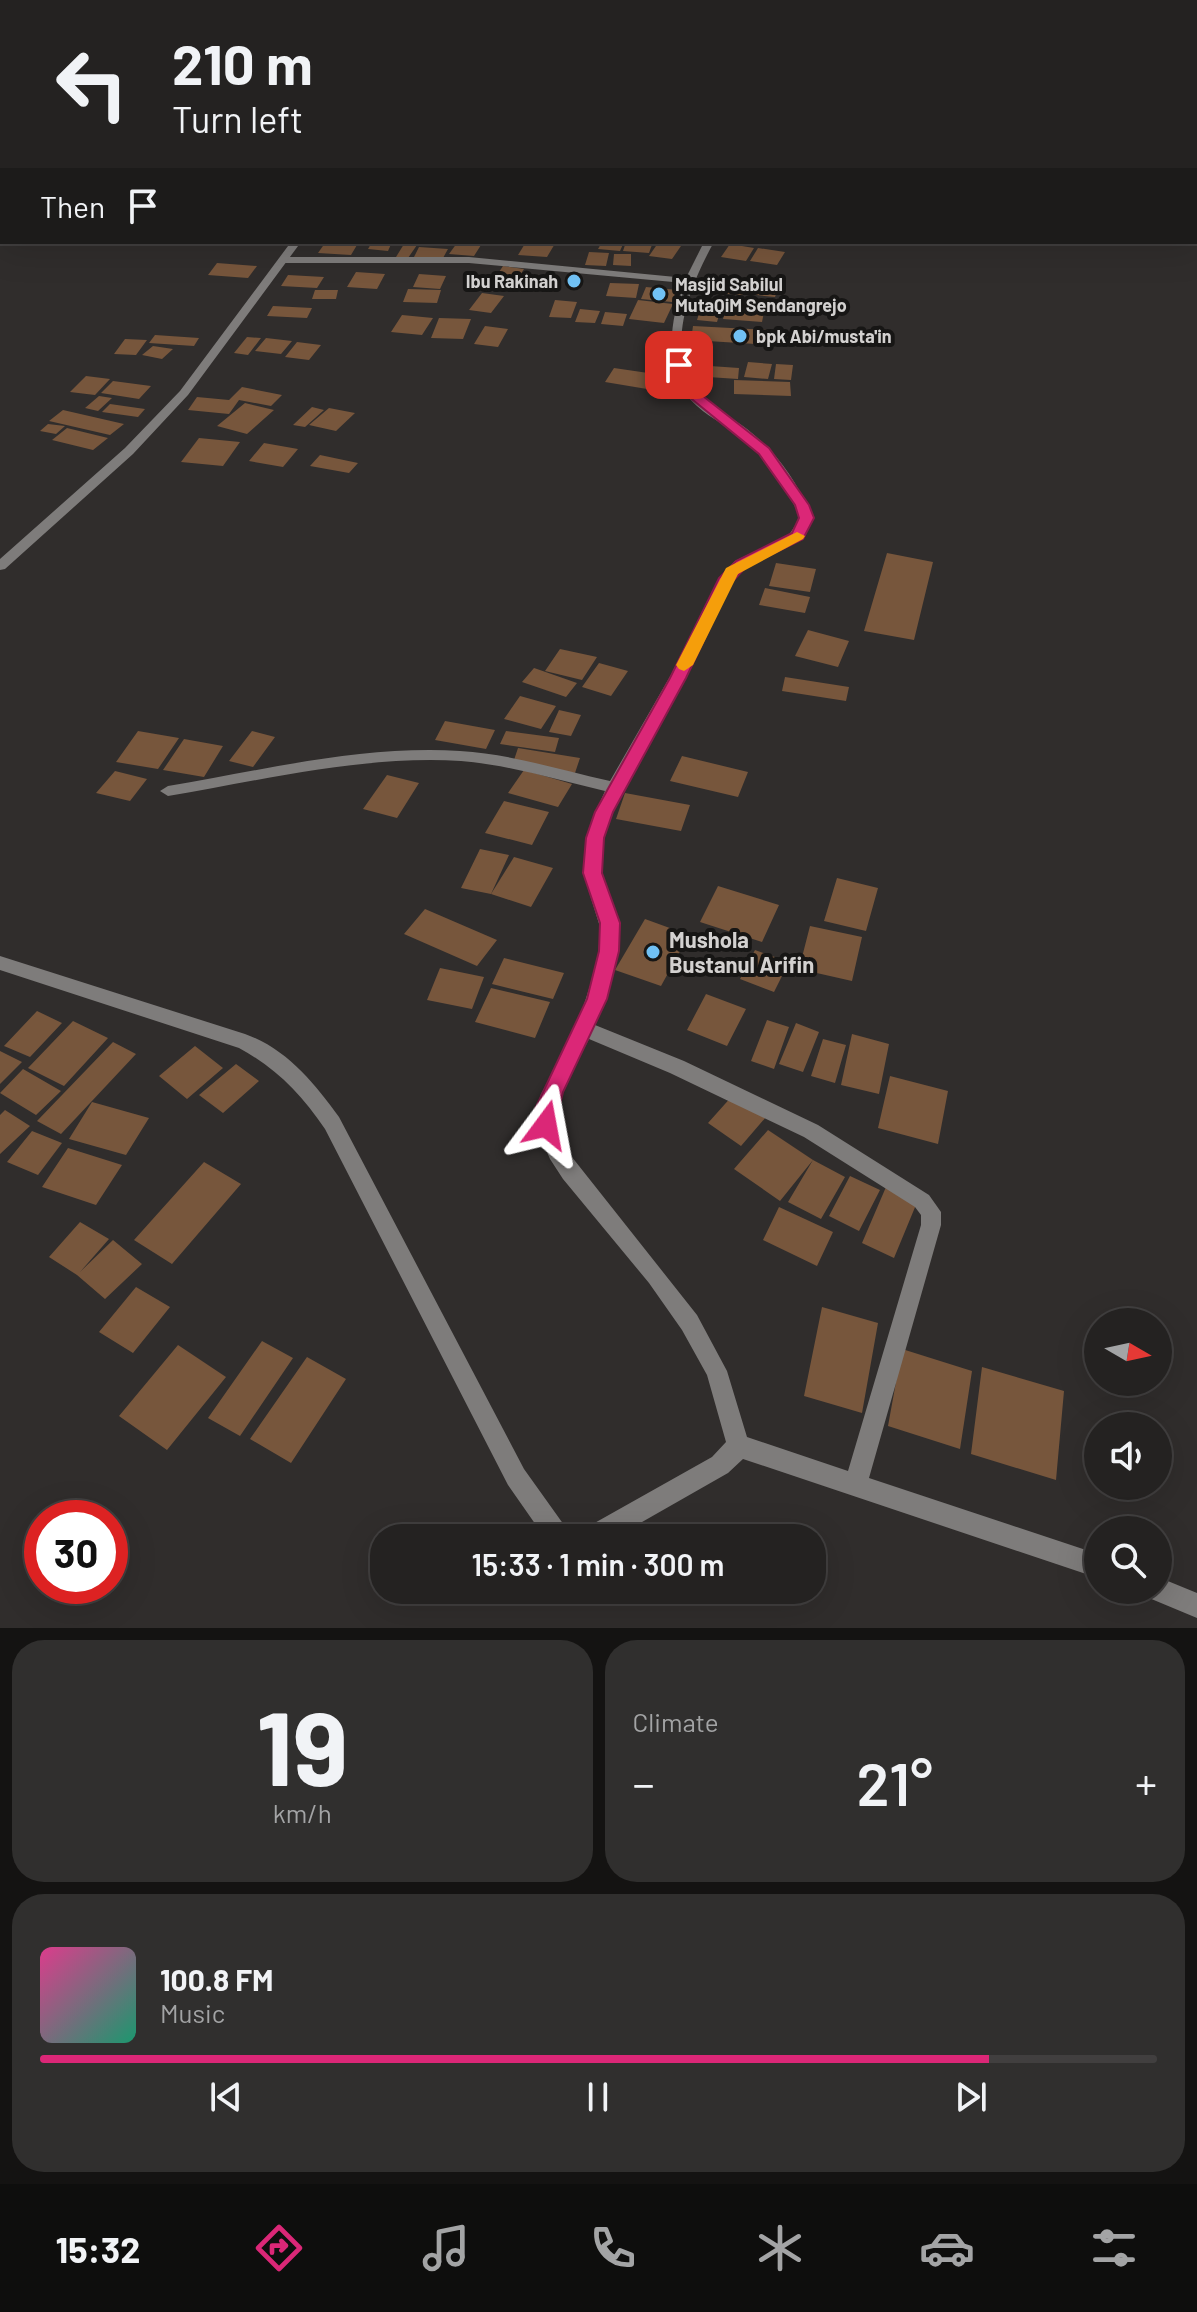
<!DOCTYPE html>
<html lang="en">
<head>
<meta charset="utf-8">
<style>
	:root { --surface:#242221; --page:#302f2e; --text:#f1f3f6; --muted:#a3a4a5; --line:#413f3f; --accent:#db2777 }
	body { margin:0; font-family:Barlow,sans-serif; background:var(--page); color:var(--text); height:100vh; display:flex; flex-direction:column; font-size:30px; white-space:nowrap }
	* { box-sizing:border-box; margin:0 }
	p { font-size:26px; color:var(--muted) }
	.icon { flex:none; width:44px; height:44px; fill:none; stroke:currentColor; stroke-width:2; stroke-linecap:round; stroke-linejoin:round }
	.map { position:relative; height:1628px; overflow:hidden }
	.panel { display:flex; flex-direction:column; gap:12px; padding:12px; background:#141312; flex:1 }
	.panel>* { flex:none }
	.guide { position:absolute; left:0px; top:0px; width:1198px; height:244px; box-shadow:0 8px 32px #0002,0 0 0 2px var(--line); background:#242221; color:var(--text); overflow:hidden }
	.needle { width:52px; rotate:99deg }
	.buttons { position:absolute; left:1084px; top:1308px; display:grid; gap:16px }
	.buttons a { display:grid; place-items:center; width:88px; height:88px; border-radius:50%; background:var(--surface); box-shadow:0 8px 32px #0002,0 0 0 2px var(--line); font-size:40px }
	.speed { position:absolute; left:24px; top:1500px; display:flex; gap:16px; font-size:40px; font-weight:700; text-align:center }
	.speed>* { display:grid; place-content:center; width:104px; height:104px; border-radius:50%; background:var(--surface); box-shadow:0 8px 32px #0002,0 0 0 2px var(--line); line-height:1 }
	.speed .limit { border:12px solid #d22; background:#fff; color:#111 }
	.pin { position:absolute; display:grid; place-items:center; width:68px; height:68px; color:#fff; margin:-34px; border-radius:16px; box-shadow:0 4px 12px #0006 }
	.me { position:absolute; width:88px; margin:-44px; rotate:13deg; stroke-linejoin:round; filter:drop-shadow(0 0 6px #0008) }
	.turn { display:flex; align-items:center; gap:28px; height:168px; padding:0 40px; font-size:36px }
	.turn .icon { width:104px; height:104px; stroke-width:2.5 }
	.turn b { display:block; font-size:56px; line-height:68px }
	.then { display:flex; align-items:center; height:76px; padding:0 40px; background:#0003; gap:16px; font-size:30px }
	.big { font-size:60px; font-weight:600; line-height:1.1 }
	.panel .card { flex:1; display:flex; flex-direction:column; justify-content:center; gap:12px; min-width:0; padding:0 28px; border-radius:32px; background:var(--page) }
	.panel .dial { align-items:center; gap:0 }
	.dial b { font-size:104px; line-height:1 }
	.song { display:flex; align-items:center; gap:24px }
	.cover { width:96px; height:96px; border-radius:12px; background:linear-gradient(135deg,hsl(330 70% 55%),hsl(160 70% 35%)) }
	.played { height:8px; border-radius:4px; background:linear-gradient(90deg,var(--accent) 85%,var(--line) 85%) }
	.keys { display:flex; justify-content:space-around; direction:ltr }
	.heat { display:flex; justify-content:space-between; align-items:center; font-size:44px; direction:ltr }
	.panel .tiles { flex:1; display:grid; gap:12px; grid-template-columns:1fr 1fr }
	.card:last-child { grid-column:span 2 }
	.trip { position:absolute; left:370px; top:1524px; width:456px; height:80px; border-radius:32px; background:var(--surface); box-shadow:0 8px 32px #0002,0 0 0 2px var(--line); font-weight:600; line-height:80px; text-align:center }
	.tabs { display:flex; height:128px; justify-content:space-around; align-items:center; background:#0e0e0d; color:var(--muted) }
	.tabs .icon { width:56px; height:56px }
	.tabs .active { color:var(--accent) }
	.tabs b { font-size:36px; color:var(--text) }
	.map>svg:first-child { display:block }
	.building { fill:#77563c }
	.lines { fill:none; stroke-linecap:round; stroke-linejoin:round }
	.minor { fill:#7e7c7b; fill-rule:evenodd }
	.tertiary { fill:#7e7c7b; fill-rule:evenodd }
	.route { fill:#db2777; stroke:#8e194d; stroke-width:2 }
	.slow { fill:#f59e0b }
	.poi-dot { fill:#71c1f4; stroke:#171615; stroke-width:3 }
	.labels { text-anchor:middle; dominant-baseline:central; stroke-width:8; stroke-linejoin:round; paint-order:stroke }
	.far-poi-label { font-size:18px; font-weight:bold; fill:#d3d1d0; stroke:#171615; text-anchor:start }
	.poi-label { font-size:22px; font-weight:bold; fill:#d3d1d0; stroke:#171615; text-anchor:start }
</style>
</head>
<body>
<div class="map">
<svg width="1197" height="1628" viewBox="0 0 1197 1628">
	<rect width="100%" height="100%" fill="#302d2c"/>
	<!-- building -->
	<path class="building" d="M372,242H392L388,251L368,249Z
		M526,242H556L547,257L518,255Z
		M602,242H624L620,251L598,249Z
		M626,242H653L649,253L623,251Z
		M325,243L357,245L351,255L318,253Z
		M457,243L481,245L474,256L449,254Z
		M658,243L681,246L672,259L649,256Z
		M404,244L417,245L408,258L396,257Z
		M730,244L754,248L746,261L721,257Z
		M419,247L448,249L443,258L414,257Z
		M758,248L785,252L777,265L750,261Z
		M589,252L609,253L606,266L585,265Z
		M614,254H631V266L613,265Z
		M217,263L257,266L248,278L208,275Z
		M503,266L524,269L517,280L495,278Z
		M356,272L385,274L377,289L347,287Z
		M419,274L446,276L440,289L413,287Z
		M288,275L324,277L317,288L281,286Z
		M721,280L745,282L743,295L718,293Z
		M750,281L780,283L775,297L746,294Z
		M610,283L639,284L636,298L606,296Z
		M646,287L677,290L672,302L641,299Z
		M408,289L441,290L437,303L403,302Z
		M315,290H338L336,299H312Z
		M482,293L504,296L491,313L469,310Z
		M731,299L764,302L763,310L729,307Z
		M555,300L577,302L571,318L549,317Z
		M638,300L673,304L664,323L629,319Z
		M273,306L312,308L307,318L267,316Z
		M701,307L721,309L717,322L697,320Z
		M580,309L600,311L595,323L575,322Z
		M726,309L764,312L762,322L723,319Z
		M605,312L627,314L623,326L601,324Z
		M402,315L433,318L422,335L391,332Z
		M439,318L471,319L463,339L431,338Z
		M485,326L508,329L498,347L474,344Z
		M693,326L789,331L788,346L691,340Z
		M155,335L199,338L194,346L149,343Z
		M247,337L261,338L248,355L234,353Z
		M266,338L292,341L281,354L255,351Z
		M125,339L147,340L136,355L114,354Z
		M297,342L321,345L309,360L285,357Z
		M153,346L173,349L162,359L142,355Z
		M748,362L772,364L768,379L744,377Z
		M776,364L793,365L791,380L774,379Z
		M710,366L739,368L738,379L708,377Z
		M614,368L655,374L647,389L605,382Z
		M86,376L110,379L95,395L70,392Z
		M734,380L790,382L791,396L734,394Z
		M113,381L151,386L139,399L101,393Z
		M242,387L282,395L271,406L239,400L229,414L188,410L197,397L229,400Z
		M99,396L112,398L98,411L85,408Z
		M245,403L274,410L247,434L217,426Z
		M110,404L145,409L138,417L102,412Z
		M312,407L324,410L305,427L293,425Z
		M329,408L355,413L336,431L309,425Z
		M63,410L124,424L110,435L49,421Z
		M48,424L65,426L56,434L40,431Z
		M67,428L108,438L93,450L52,440Z
		M199,438L240,442L223,466L181,462Z
		M264,443L298,449L283,467L249,461Z
		M320,455L358,463L349,473L310,466Z
		M887,553L933,562L914,640L864,631Z
		M776,563L816,569L810,592L769,586Z
		M765,588L810,597L805,613L759,605Z
		M808,630L849,641L838,667L795,656Z
		M560,649L597,657L582,680L545,671Z
		M599,663L628,671L611,696L582,687Z
		M534,668L537,669L577,683L566,697L522,682Z
		M785,677L849,687L846,701L782,691Z
		M520,696L556,706L541,729L504,719Z
		M559,710L581,715L571,736L549,732Z
		M445,721L495,730L486,749L435,740Z
		M138,731L179,738L158,769L116,762Z
		M252,731L275,737L253,767L229,761Z
		M506,731L559,738L555,752L500,744Z
		M184,739L223,746L204,777L163,770Z
		M518,748L580,758L575,773L513,763Z
		M682,756L748,772L738,797L670,781Z
		M524,770L572,784L558,807L508,793Z
		M115,771L147,779L130,801L96,793Z
		M387,775L419,783L397,818L363,809Z
		M625,793L690,805L681,831L616,819Z
		M504,801L549,812L532,845L485,833Z
		M480,849L509,855L491,894L461,888Z
		M514,857L553,868L531,907L491,894Z
		M837,878L878,888L866,931L824,921Z
		M718,886L779,905L762,942L700,922Z
		M425,909L497,940L477,966L404,934Z
		M645,919L689,935L661,986L615,970Z
		M810,926L862,937L852,981L799,969Z
		M755,950L789,962L774,992L740,979Z
		M504,958L564,973L553,999L492,984Z
		M440,968L484,977L472,1009L427,1000Z
		M491,988L550,1002L535,1038L475,1022Z
		M706,994L746,1009L727,1046L687,1030Z
		M37,1011L62,1023L30,1057L4,1046Z
		M767,1020L789,1027L774,1069L751,1061Z
		M73,1021L108,1038L64,1086L28,1068Z
		M796,1023L819,1032L803,1072L779,1064Z
		M852,1034L889,1044L879,1094L841,1085Z
		M823,1039L846,1045L835,1083L811,1076Z
		M113,1042L136,1054L61,1134L37,1121Z
		M195,1046L223,1068L187,1099L159,1076Z
		M0,1051L22,1062L0,1084Z
		M236,1064L259,1081L223,1113L199,1095Z
		M23,1069L61,1091L36,1115L0,1093Z
		M890,1076L948,1091L938,1144L878,1128Z
		M733,1095L766,1117L741,1146L708,1123Z
		M92,1102L149,1118L126,1155L69,1139Z
		M5,1110L30,1126L0,1154V1115Z
		M768,1130L813,1160L780,1201L734,1169Z
		M32,1131L62,1143L38,1175L7,1162Z
		M68,1148L122,1165L96,1205L42,1187Z
		M813,1160L845,1177L821,1219L788,1202Z
		M204,1162L241,1184L172,1264L134,1240Z
		M850,1176L880,1190L859,1231L829,1216Z
		M886,1187L918,1200L894,1258L862,1243Z
		M779,1207L833,1232L817,1266L763,1240Z
		M80,1222L109,1239L80,1272L113,1240L142,1264L105,1299L77,1275L49,1257Z
		M136,1287L170,1307L133,1353L99,1332Z
		M822,1307L878,1323L862,1413L804,1396Z
		M262,1341L293,1358L240,1436L208,1418Z
		M178,1345L226,1377L167,1450L119,1416Z
		M902,1349L972,1371L960,1449L888,1426Z
		M307,1357L346,1379L291,1463L250,1439Z
		M982,1367L1064,1391L1056,1480L971,1454Z"/>
	<g class="lines">
		<!-- minor -->
		<path class="minor" d="M1035,0H1043L1034,2Z
			M0,6H2V11H0Z
			M1196,19H1197V23H1196Z
			M1196,71H1197V75H1196Z
			M1196,158H1197V164H1196Z
			M704,242H714C690,285 661,354 702,398C715,411 733,418 747,429C777,452 799,484 812,518C795,559 756,548 733,578C715,602 707,634 693,660C669,708 635,755 615,803C603,831 595,861 605,891C611,906 618,921 618,938C619,967 606,998 595,1025L684,1061L818,1125L929,1195L941,1212V1225L869,1478L1098,1554V1578L743,1459L728,1473L614,1538H545L508,1485L325,1129C301,1094 276,1068 239,1048L0,970V956L245,1034C287,1049 314,1083 339,1117L524,1469L564,1525L577,1529L591,1525L712,1457L726,1442L707,1375L682,1330L649,1283L563,1179L550,1159L538,1132L536,1110L541,1094L577,1026L598,961L600,927L586,882L584,855L593,818L605,791C557,780 510,765 461,761C363,755 264,780 168,796L160,791L168,786C264,770 362,745 460,751C511,754 560,770 610,781L672,673L721,576L735,561L789,535L800,518C788,489 771,463 748,441C732,428 712,420 697,406C662,374 669,323 684,283L469,263H283L278,260L283,257H469L686,278ZM589,1039L670,1073L804,1137L915,1207L921,1215V1225L848,1471L747,1437L727,1371L697,1315L564,1147C543,1107 571,1074 589,1039Z
			M1158,1577L1197,1593V1618L1149,1598L1146,1590H1158Z"/>
		<!-- tertiary -->
		<path class="tertiary" d="M568,0H580L577,2Z
			M291,242H301L188,395L133,454L5,569L0,570V559L125,448L180,391Z"/>
	</g>
	<!-- route -->
	<path class="route" d="M679,361L685,365L698,392L769,448L809,505L814,518L803,539L746,567L731,583L686,678L613,812L604,838L602,873L620,923L619,951L607,999L563,1092L553,1132L546,1135L538,1132L535,1109L587,999L599,951L600,923L583,873L586,838L595,812L670,678L719,578L736,561L792,533L799,518L795,505L759,454L688,396L673,365Z"/>
	<!-- slow -->
	<path class="slow" d="M797,532L805,536L803,539L738,574L693,665L684,671L679,669L676,665L726,568Z"/>
	<!-- markers -->
	<g class="poi-dot">
		<circle cx="574" cy="281" r="8"/>
		<circle cx="659" cy="294" r="8"/>
		<circle cx="740" cy="336" r="8"/>
		<circle cx="653" cy="952" r="8"/>
	</g>
	<g class="labels">
		<!-- far-poi labels -->
		<g class="far-poi-label">
			<text x="558" y="281" text-anchor="end">Ibu Rakinah</text>
			<text x="675" y="284">Masjid Sabilul<tspan x="675" dy="21">MutaQiM Sendangrejo</tspan></text>
			<text x="756" y="336">bpk Abi/musta'in</text>
		</g>
		<!-- poi labels -->
		<g class="poi-label">
			<text x="669" y="939">Mushola<tspan x="669" dy="25">Bustanul Arifin</tspan></text>
		</g>
	</g>
</svg>
<div class="buttons">
<a><svg class="needle" viewBox="-14 -14 28 28"><path d="M0-13l5 13h-10z" fill="#e53935"/><path d="M0 13l5-13h-10z" fill="#a3a4a5"/></svg></a>
<a><svg class="icon" aria-label="sound" viewBox="0 0 24 24"><path d="M4 9h4l5-4v14l-5-4H4zM17 9q2 3 0 6"/></svg></a>
<a><svg class="icon" aria-label="search" viewBox="0 0 24 24"><circle cx="10" cy="10" r="6"/><path d="M15 15l6 6"/></svg></a>
</div>
<div class="speed"><div class="limit">30</div></div>
<div class="pin" style="left:679px;top:365px;background:#d93025"><svg class="icon" aria-label="arrive" viewBox="0 0 24 24"><path d="M6 21V4h12l-3 4 3 4H6"/></svg></div>
<svg class="me" style="left:546px;top:1125px" viewBox="-20 -20 40 40"><path d="M0-17L14 15 0 8-14 15z" fill="#db2777" stroke="#fff" stroke-width="4"/></svg>
<div class="trip">15:33 · 1 min · 300 m</div>
<div class="guide">
<div class="turn"><svg class="icon" aria-label="left" viewBox="0 0 24 24"><path d="M17 20v-9H6M10 6l-5 5 5 5"/></svg><div><b>210 m</b>Turn left</div></div>
<div class="then">Then<svg class="icon" aria-label="arrive" viewBox="0 0 24 24"><path d="M6 21V4h12l-3 4 3 4H6"/></svg></div>
</div>
</div>
<section class="panel">
<div class="tiles">
<div class="card dial"><b>19</b><p>km/h</p></div>
<div class="card"><p>Climate</p>
<div class="heat"><a>−</a><b class="big">21°</b><a>+</a></div>
</div>
<div class="card">
<div class="song"><i class="cover"></i><div><b>100.8 FM</b><p>Music</p></div></div>
<div class="played"></div>
<div class="keys"><svg class="icon" aria-label="previous" viewBox="0 0 24 24"><path d="M18 5L8 12l10 7zM5 5v14"/></svg><svg class="icon" aria-label="pause" viewBox="0 0 24 24"><path d="M8 5v14M16 5v14"/></svg><svg class="icon" aria-label="next" viewBox="0 0 24 24"><path d="M6 5l10 7-10 7zM19 5v14"/></svg></div>
</div>
</div>
</section>
<nav class="tabs">
<b>15:32</b>
<svg class="icon active" aria-label="directions" viewBox="0 0 24 24"><path d="M12 3l9 9-9 9-9-9zM9 14v-3h6M13 9l2 2-2 2"/></svg>
<svg class="icon" aria-label="music" viewBox="0 0 24 24"><path d="M9 18V5l10-2v13"/><circle cx="6" cy="18" r="3"/><circle cx="16" cy="16" r="3"/></svg>
<svg class="icon" aria-label="phone" viewBox="0 0 24 24"><path d="M5 4h4l2 5-3 2q2 4 5 5l2-3 5 2v4C11 20 4 13 5 4z"/></svg>
<svg class="icon" aria-label="climate" viewBox="0 0 24 24"><path d="M12 3v18M4 7l16 10M4 17L20 7"/></svg>
<svg class="icon" aria-label="car" viewBox="0 0 24 24"><path d="M5 17H2v-5l4-1 3-4h7l3 4 3 1v5h-3M9 17h6M6 11h13"/><circle cx="7" cy="17" r="2"/><circle cx="17" cy="17" r="2"/></svg>
<svg class="icon" aria-label="filters" viewBox="0 0 24 24"><path d="M4 7h16M4 17h16"/><circle cx="9" cy="7" r="2"/><circle cx="15" cy="17" r="2"/></svg>
</nav>
</body>
</html>
